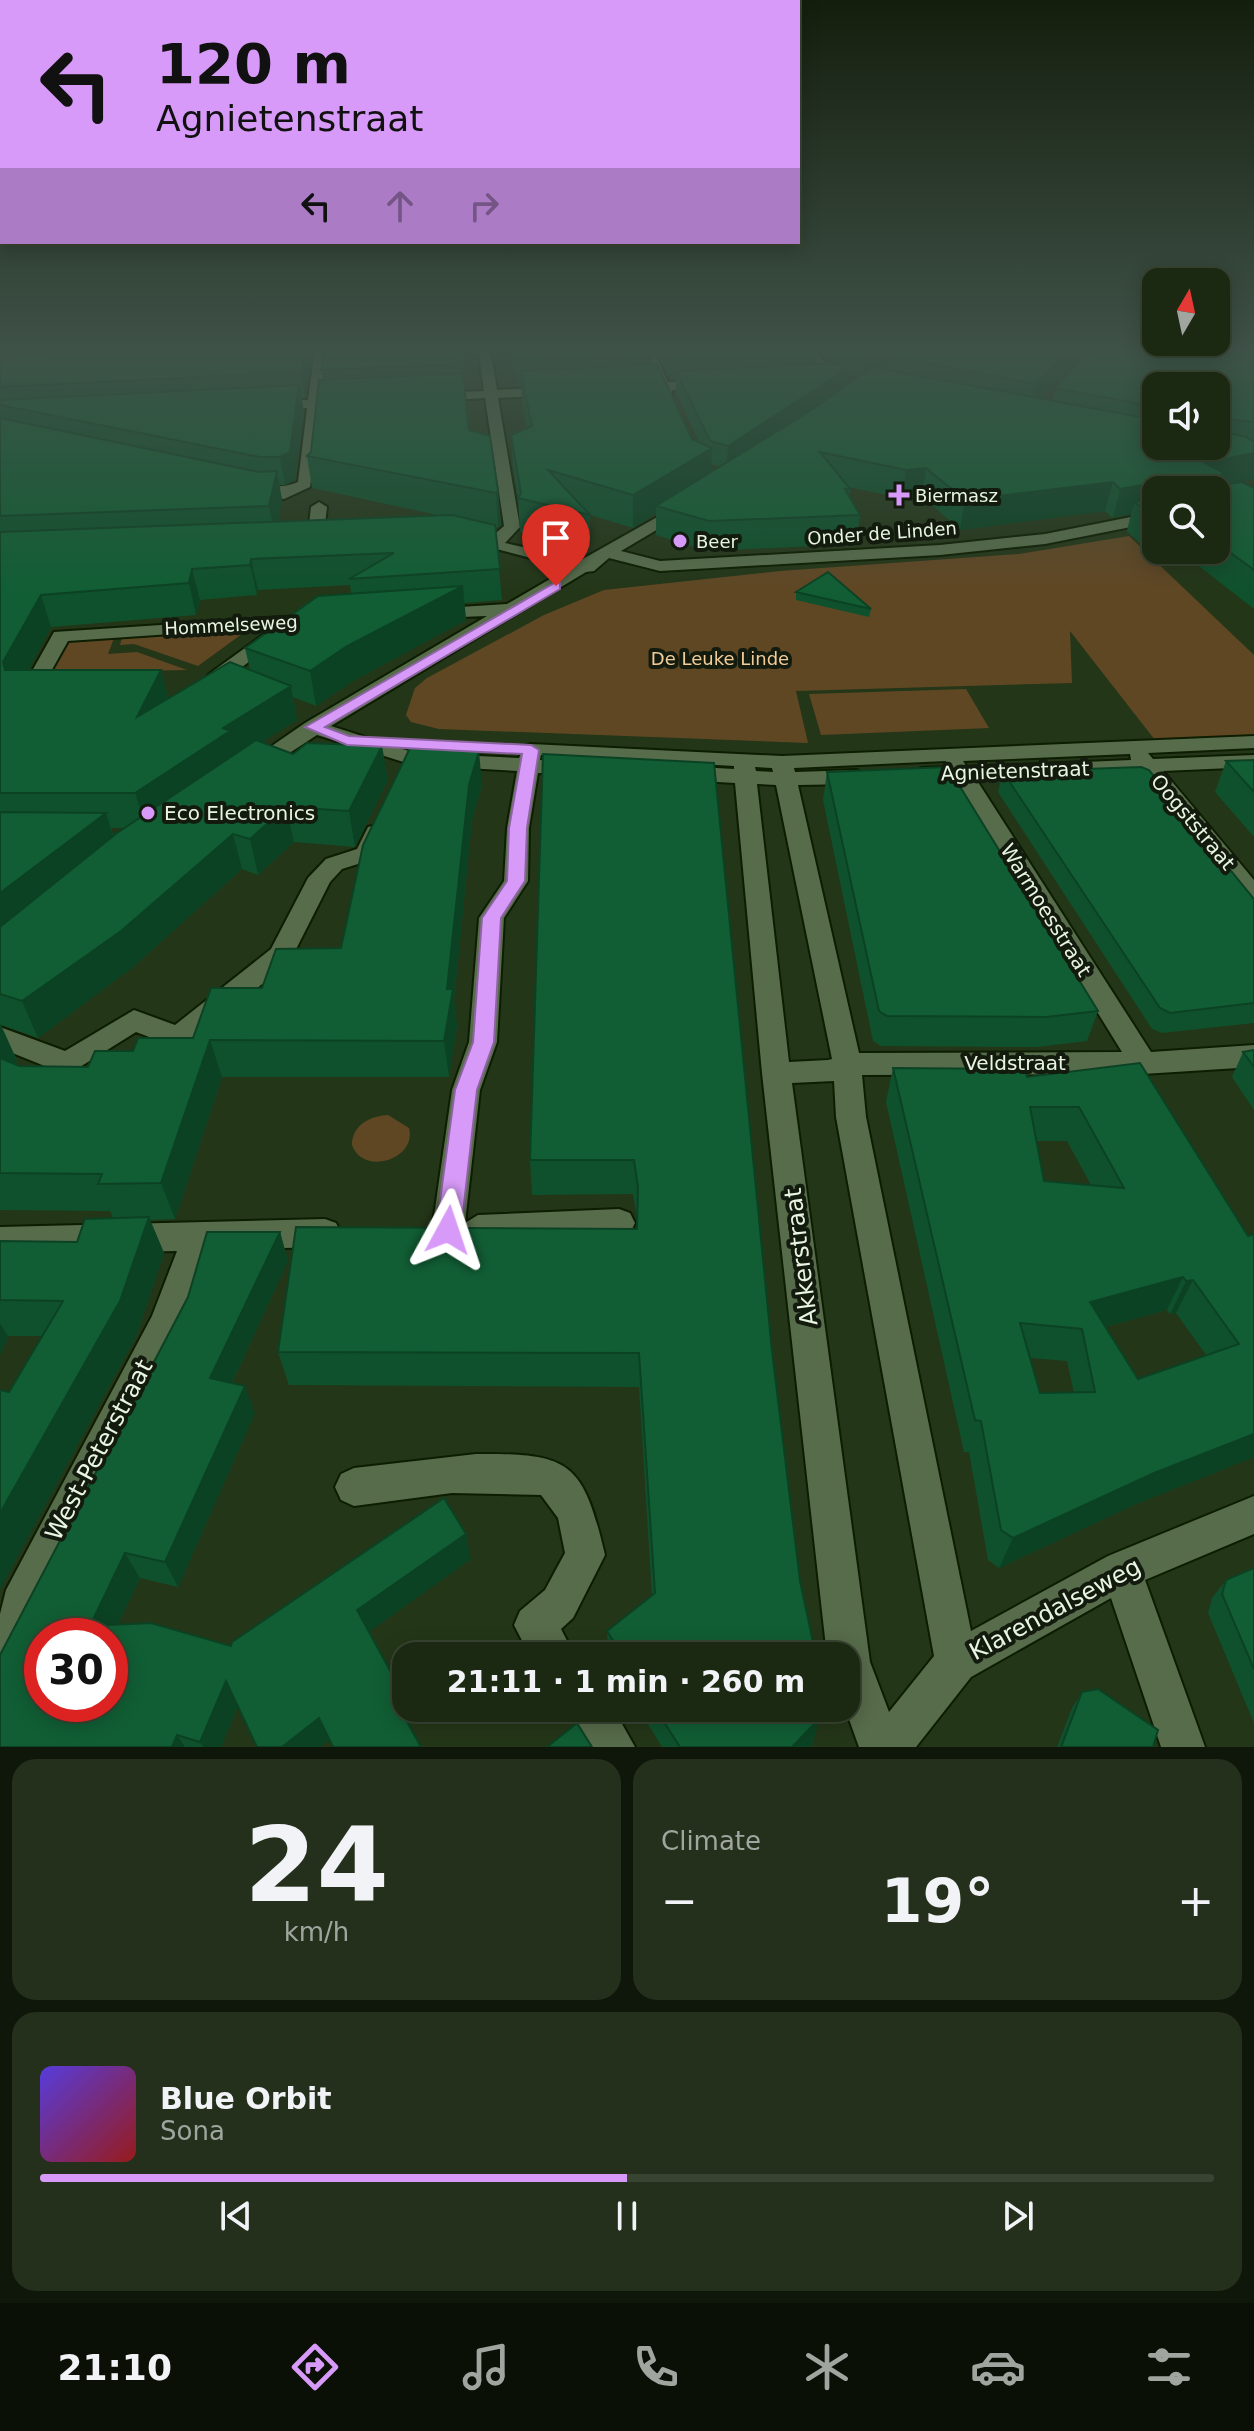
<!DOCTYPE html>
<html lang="en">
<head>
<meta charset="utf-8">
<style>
	:root { --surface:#1b2812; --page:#24301b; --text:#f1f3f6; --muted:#a0a69f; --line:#394432; --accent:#d89af8 }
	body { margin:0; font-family:"DejaVu Sans",sans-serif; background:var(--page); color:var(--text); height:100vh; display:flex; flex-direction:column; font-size:30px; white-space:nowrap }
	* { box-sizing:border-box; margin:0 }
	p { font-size:26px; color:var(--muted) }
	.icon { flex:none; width:44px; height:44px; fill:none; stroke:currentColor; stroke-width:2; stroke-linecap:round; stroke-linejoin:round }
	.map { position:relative; height:1747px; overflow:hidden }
	.drawer { display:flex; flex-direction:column; gap:12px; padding:12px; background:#0f160a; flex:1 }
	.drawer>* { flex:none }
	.hud { position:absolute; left:0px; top:0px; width:800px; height:244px; box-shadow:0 4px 20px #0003,0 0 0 2px var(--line); background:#d89af8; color:#111; overflow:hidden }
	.needle { width:52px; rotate:9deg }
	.buttons { position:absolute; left:1142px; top:268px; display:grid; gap:16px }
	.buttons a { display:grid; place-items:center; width:88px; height:88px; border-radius:16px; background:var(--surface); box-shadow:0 4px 20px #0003,0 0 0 2px var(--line); font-size:40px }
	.speed { position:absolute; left:24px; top:1618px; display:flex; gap:16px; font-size:40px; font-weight:700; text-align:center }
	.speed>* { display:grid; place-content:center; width:104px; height:104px; border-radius:50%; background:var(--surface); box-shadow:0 4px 20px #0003,0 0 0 2px var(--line); line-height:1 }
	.speed .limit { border:12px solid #d22; background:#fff; color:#111 }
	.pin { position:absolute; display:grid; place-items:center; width:68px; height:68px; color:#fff; margin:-82px -34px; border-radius:50% 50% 50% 0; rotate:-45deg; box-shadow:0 0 8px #0007 }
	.pin .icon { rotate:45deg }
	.me { position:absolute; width:88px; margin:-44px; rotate:5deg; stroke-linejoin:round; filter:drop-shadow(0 0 6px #0008) }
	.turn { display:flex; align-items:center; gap:28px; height:168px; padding:0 24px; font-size:36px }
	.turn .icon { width:104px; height:104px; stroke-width:2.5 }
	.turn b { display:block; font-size:56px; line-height:68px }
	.lanes { display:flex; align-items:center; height:76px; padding:0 24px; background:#0003; justify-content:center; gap:40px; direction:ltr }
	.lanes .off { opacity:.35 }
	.big { font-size:60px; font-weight:700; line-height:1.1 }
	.drawer .widget { flex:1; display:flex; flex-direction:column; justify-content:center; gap:12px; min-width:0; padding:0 28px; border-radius:24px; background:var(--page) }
	.drawer .dial { align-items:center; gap:0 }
	.dial b { font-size:104px; line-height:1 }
	.song { display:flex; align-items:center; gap:24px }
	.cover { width:96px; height:96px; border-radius:12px; background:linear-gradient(135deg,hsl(250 70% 55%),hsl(0 70% 35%)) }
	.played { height:8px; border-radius:4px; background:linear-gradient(90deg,var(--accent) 50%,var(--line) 50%) }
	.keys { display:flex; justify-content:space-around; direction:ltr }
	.heat { display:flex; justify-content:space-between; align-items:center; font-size:44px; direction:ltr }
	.drawer .tiles { flex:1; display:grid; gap:12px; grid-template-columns:1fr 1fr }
	.widget:last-child { grid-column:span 2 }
	.trip { position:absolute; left:392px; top:1642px; width:468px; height:80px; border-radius:24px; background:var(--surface); box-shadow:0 4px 20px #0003,0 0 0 2px var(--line); font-weight:700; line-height:80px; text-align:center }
	.tabs { display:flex; height:128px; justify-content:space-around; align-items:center; background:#0b1007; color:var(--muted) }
	.tabs .icon { width:56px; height:56px }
	.tabs .active { color:var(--accent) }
	.tabs b { font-size:36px; color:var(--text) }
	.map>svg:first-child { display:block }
	.green { fill:#604724 }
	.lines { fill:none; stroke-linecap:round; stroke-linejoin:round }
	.minor-casing { stroke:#0d1d01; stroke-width:4 }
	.minor { fill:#576c4b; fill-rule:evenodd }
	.wall { fill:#0f512d; fill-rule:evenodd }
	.shaded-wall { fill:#0c4224 }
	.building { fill:#115e34; stroke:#0c4224; stroke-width:2; fill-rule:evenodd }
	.route { fill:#d89af8; stroke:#8c64a1; stroke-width:2 }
	.poi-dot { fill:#d89af8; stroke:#131b0e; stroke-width:3 }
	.labels { text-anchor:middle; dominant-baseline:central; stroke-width:8; stroke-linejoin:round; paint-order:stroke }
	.far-poi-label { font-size:18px; fill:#e9f5e2; stroke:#131b0e; text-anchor:start }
	.far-street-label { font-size:18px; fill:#e9f5e2; stroke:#131b0e }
	.far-park-label { font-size:18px; fill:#f2cc99; stroke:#131b0e }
	.street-label { font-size:20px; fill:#e9f5e2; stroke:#131b0e }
	.poi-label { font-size:20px; fill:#e9f5e2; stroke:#131b0e; text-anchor:start }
	.near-street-label { font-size:24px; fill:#e9f5e2; stroke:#131b0e }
</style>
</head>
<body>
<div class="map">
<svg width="1254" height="1747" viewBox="0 0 1254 1747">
	<rect width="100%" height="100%" fill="#243618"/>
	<!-- green -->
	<path class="green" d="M1129,536L1254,655V737L1155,740L1070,631L1072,683L796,691L808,743L439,729L411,722L406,715L415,688L427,678L544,615L604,590L780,571L1019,554Z
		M246,631L198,666L134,644L120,645L122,638Z
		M114,638L108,654L137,652L187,670L73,672L41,692L67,641Z
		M966,689L989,728L821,735L809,694Z
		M388,1115L409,1128C417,1160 363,1176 352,1145C352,1125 370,1116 388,1115Z"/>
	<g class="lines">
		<defs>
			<path id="minor" d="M315,348H327L322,399L349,398L356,402L349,406L321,407L310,487L284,499L244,493L241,490C252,481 276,492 298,482L307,408L270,410L263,406L270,402L308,400Z
				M478,348H490L497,390L553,387L560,391L553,395L498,398L520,527L505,543L581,560L684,502L690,504V510L621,551L660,561L940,545L1045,534L1156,512V522L1045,544L940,555L660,571L609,558L594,571L586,572L331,726L415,753L519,758L524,746L531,744L782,756L1254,736V748L1148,753L1153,759L1254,755V767L1163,771L1254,880V904L1245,902L1141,772L976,779L1151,1052L1254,1045V1067L1143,1074L862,1075L866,1117L971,1631L1108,1556L1254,1496V1534L1145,1580L1205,1747H1161L1111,1598L971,1677L916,1747H859L845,1708L846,1656H827L762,1073L735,783L682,780L671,773L682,766L734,769V766L541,755L540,760L573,762L584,768L573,774L538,773L529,828L528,881L504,918L497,1042L480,1090L465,1223L478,1215L619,1209L630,1213L635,1223L630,1233L619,1237L478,1243L467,1239L463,1232L459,1240L448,1244L437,1240L432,1230L452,1090L469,1042L479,918L504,881L507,828L517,771L413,765L317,735L262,771L254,772L243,766L305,723L487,616L434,618L425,613L428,609L507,604L569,568L458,539L466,534L489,539L504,526L485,398L434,401L427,397L434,393L484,391ZM1130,754L1131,760L967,767L963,761ZM946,761V767L921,768L910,775L921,782L954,780L1122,1052L859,1053L798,785L857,784L868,777L857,770L795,772L794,768ZM755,767L772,768L773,772L756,771ZM757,784L776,785L832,1059L828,1060L789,1062ZM834,1081L836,1117L934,1656L889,1712L870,1662L792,1083Z
				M640,348H652L668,382L709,380L715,384L709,388L672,390V396L667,397L659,391H629V385L656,383Z
				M802,348H814L836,377L835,380H825Z
				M319,502L327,507L323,541L315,546L307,541L311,507Z
				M314,615L323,620L320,624L68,641L35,700H21L18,696L54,632Z
				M271,629L280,635L278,639L223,682H209L206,678L209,674Z
				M376,825L388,832L374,859L342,869L330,882L290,961L188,1045L178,1048L136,1032L67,1075L0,1048V1027L65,1051L134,1010L175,1025L271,949L308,878L326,859L357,849L368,827Z
				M325,1219L336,1223L341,1233L336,1243L325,1247L210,1250L202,1280L176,1338L45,1595L37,1632L15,1678L0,1684V1614L6,1590L152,1316L177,1251L0,1255V1227Z
				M476,1454C571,1453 583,1462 605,1555L573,1618L561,1629L575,1656H530L514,1625L520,1611L545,1590L565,1553L558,1518L541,1495L452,1493L354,1506L341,1500L335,1487L341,1474L354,1468Z
				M567,1708H613L635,1747H588Z"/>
		</defs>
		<!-- minor casing -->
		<use href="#minor" class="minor-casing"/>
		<!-- minor -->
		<use href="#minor" class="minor"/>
	</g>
	<!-- wall -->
	<path class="wall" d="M0,348H314L305,397H301L304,411L295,480L285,485H279L282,500L278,522L442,516L312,488L307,456L311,452L323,380L321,370L462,364L469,430L498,491L501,525L498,527H495L502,600L464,603L466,620L353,681L316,706L293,697L297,720L262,742L293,754L388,780L355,847L294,842L258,875L242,869L133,967L38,1038L1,1025L16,1058L17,1062L15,1064L19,1066L88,1067L133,1051L193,1038L262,988L341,948L482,785L472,820L454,1000L457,1026L449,1077H222L175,1219L150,1220L164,1253L136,1336L0,1589V1390L9,1392L42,1336H8L0,1355V1241L77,1242L113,1218L110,1211L0,1210ZM350,585L351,593L245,648L250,670L168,698L161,670H28L51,627L196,615L200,600L257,595L258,590ZM111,828H125L114,836Z
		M511,348H648L651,354V365L692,439L699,442L676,392V379H670L655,348H1254V479L1240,482L1254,488V609L1186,556L1156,559L1127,531L1131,514L1113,518L1105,511L960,530L922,496L902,498L848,487L850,489L849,496L860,515L856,544L708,551L656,535V513L633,528L590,515V548L520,532L518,498L513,466L511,435L527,428L522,400L521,386H518ZM818,348L830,363L816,364ZM887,363L886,370L878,368ZM1075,368L1055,388L1053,400L1041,398L1065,372ZM849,374L859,376L848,384ZM1156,386H1216V446H1156ZM711,464L720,467L711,472ZM1156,490H1216V550H1156Z
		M796,592L871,609L869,617L796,600Z
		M543,754L772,1351L800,1581L816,1656H608L607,1631L652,1595L639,1387L289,1385L278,1352L637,1229V1217L633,1194L532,1195L530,1160Z
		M1254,760V837L1215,792L1226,761Z
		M827,772L1098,1011L1087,1041L1037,1047L881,1046L873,1041L823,800Z
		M1003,772L1254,899V1023L1162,1033L1152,1029L998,792Z
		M1254,1050V1110L1232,1077L1243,1052Z
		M1140,1063L1248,1236L1254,1457L1136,1504L999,1568L988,1560L969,1452H964L886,1102L893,1068L1027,1077ZM1036,1141H1067L1091,1185L1044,1181ZM1167,1310L1170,1314L1176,1313L1206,1355L1138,1379L1105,1327ZM1030,1358L1067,1361L1074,1393H1040Z
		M280,1232L288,1261L232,1383L255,1413L178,1587L140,1578L118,1624L231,1646L471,1559L369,1631L404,1696L406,1708H408L411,1718L407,1721L421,1747H332L329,1740L320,1747H257L238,1706L221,1747H0Z
		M1254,1568V1723L1208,1613L1212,1598L1226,1580Z
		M1082,1692L1153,1747H1057L1072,1708Z
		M638,1708H823L812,1745L810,1747H662Z"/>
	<!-- shaded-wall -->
	<path class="shaded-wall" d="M0,348H177L0,370Z
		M306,348H314L305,397L301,372Z
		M874,348H913L888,356L887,363L863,377L866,352Z
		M1070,348H1185L1085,363L1065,372L1031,410L1036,384Z
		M850,367L847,388L726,469L728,446Z
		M299,385L304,411L295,480L285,485L280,457Z
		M712,448L711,479L656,506V513L633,528V495Z
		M1254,453V479L1202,490L1205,463Z
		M926,468L922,496L902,498L906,470Z
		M277,471L282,500L275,535L269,506Z
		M1166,481L1163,490H1156V510L1135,502L1131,514L1113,518L1120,489Z
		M1113,482L1105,511L960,530L965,500Z
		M498,491L501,525L498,527L496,493Z
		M251,559L258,590L257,595L250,565Z
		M192,569L200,600L196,615L189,583Z
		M463,586L466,620L353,681L316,706L310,671L347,646Z
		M41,595L51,627L15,695L5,670L3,662Z
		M161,670L170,703L137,717Z
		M291,686L297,720L237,758L146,828L135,793L223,728Z
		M382,746L388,780L355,847L349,811Z
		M479,751L482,785L472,820L454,1000L457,1026L449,1077L444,1041L447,989L469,785Z
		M286,807L294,842L258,875L250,839Z
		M106,813L117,848L0,941V893Z
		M233,834L242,869L133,967L38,1038L22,1001Z
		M0,1023L17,1062L0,1078Z
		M210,1040L222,1077L175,1219L161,1183Z
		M149,1217L164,1253L136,1336L0,1589V1513Z
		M280,1232L288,1261L221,1406L210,1378Z
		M1183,1277L1167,1310L1082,1333L1090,1302Z
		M1193,1280L1176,1313L1170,1314L1186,1281Z
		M0,1323L8,1336L0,1355Z
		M245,1386L255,1413L178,1587L165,1562Z
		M1254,1434V1457L1136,1504L999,1568L1013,1538L1154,1473Z
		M466,1534L471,1559L366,1634L357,1610Z
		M125,1553L140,1578L110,1641L90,1626Z
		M226,1681L239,1704L221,1747H203L200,1742Z
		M404,1696L406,1708H408L411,1718L404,1724L396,1702Z
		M823,1708L812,1745L810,1747H792Z
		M319,1718L329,1740L320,1747H282Z
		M177,1735L185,1747H172Z"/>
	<!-- building -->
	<path class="building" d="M74,348H306L301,372L0,387V358Z
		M324,348H460L462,364L321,370Z
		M514,348H648L651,354L517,361Z
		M667,348H798L670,354Z
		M844,348H874L866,352Z
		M902,348H1070L1036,384L888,356Z
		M1116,348H1243L1254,351V422L1216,418V386H1156V407L1055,388L1084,357L1097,351Z
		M832,363L850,367L728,446L710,441L676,371Z
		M657,364L692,439L712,448L633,495L548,470L590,515L518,498L521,493L511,435L532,426L520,371Z
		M872,367L1156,420V446H1216V430L1246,437L1254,442V453L1205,463L1222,472L1223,485L1242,482L1254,488V570L1216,542V490H1166V481L1120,489L1113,482L965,500L926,468L906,470L820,452L850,489H845L860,515L709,521L656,506L810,411Z
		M463,373L469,430L490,436L498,491L496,493L307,456L311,452L319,380Z
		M299,385L290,452L280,457H260L0,405V400Z
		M0,418L259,472L277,471L269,506L0,516Z
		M1156,497V521L1135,502Z
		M452,515L495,525L500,569L349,579L394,553L251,559L250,565L192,569L189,583L41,595L3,662L5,670H161L137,717L230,662L291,686L223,728L230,731L135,793H0V532Z
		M828,572L871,609L796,592Z
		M463,586L347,646L310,671L245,648L318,596Z
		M256,740L293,754L307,743L382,746L349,811L286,807L250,839L233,834L121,931L22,1001L0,994V927L117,833Z
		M410,748L479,751L469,785L447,989H453L444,1041L210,1040L161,1183L98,1184L102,1174L0,1173V1058L19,1066L88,1067L95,1051H133L138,1038H193L211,988H262L276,949L341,948L363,845Z
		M543,754L714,763L772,1351L800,1581L816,1656H623L607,1631L655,1593L639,1353L278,1352L296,1227L637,1229L638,1187L634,1160H530Z
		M1254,760V792L1226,761Z
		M948,767L1098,1011L1046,1017L887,1016L879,1011L827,772Z
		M1141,767L1149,770L1254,899V1003L1170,1013L1160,1008L1003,772Z
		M0,812L106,813L0,893Z
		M1254,1050V1067L1243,1052Z
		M1140,1063L1248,1236L1254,1234V1434L1154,1473L1013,1538L1001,1530L981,1421L975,1420L893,1068L1025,1069L1027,1077ZM1030,1107H1079L1124,1188L1044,1181ZM1183,1277L1186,1281L1193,1280L1239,1344L1138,1379L1090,1302ZM1020,1323L1082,1329L1095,1392L1040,1393Z
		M149,1217L120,1301L0,1513V1390L9,1392L63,1301L0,1300V1241L77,1242L85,1219Z
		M207,1232H280L210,1378L245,1386L165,1562L125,1553L90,1626L151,1623L231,1646L232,1642L444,1498L466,1534L357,1610L404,1696L396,1702L421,1747H333L319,1718L282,1747H257L226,1681L200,1742L177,1735L172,1747H0V1655L188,1297ZM42,1636H110V1704H42Z
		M1254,1568V1669L1222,1594L1226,1580Z
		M1098,1689L1158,1730L1153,1747H1061L1082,1692Z
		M655,1708H823L819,1719L792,1747H680Z
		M577,1723L592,1747H547Z"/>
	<!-- sky -->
	<linearGradient id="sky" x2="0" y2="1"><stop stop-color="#141e0d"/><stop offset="0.59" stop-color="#3f5248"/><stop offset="1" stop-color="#3f5248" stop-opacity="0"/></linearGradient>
	<rect width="1254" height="592" fill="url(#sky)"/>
	<!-- route -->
	<path class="route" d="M556,582L560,583V589L325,727L349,736L531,745L539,750L527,828L525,881L501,918L494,1042L477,1090L461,1230L457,1238L448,1241L440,1238L436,1230L455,1090L473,1042L482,918L507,881L509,828L522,754L347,745L305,727Z"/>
	<!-- markers -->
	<g class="poi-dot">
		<path d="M895 483h8v8h8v8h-8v8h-8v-8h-8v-8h8z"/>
		<circle cx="680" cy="541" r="8"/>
		<circle cx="148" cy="813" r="8"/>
	</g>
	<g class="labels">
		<!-- far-poi labels -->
		<g class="far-poi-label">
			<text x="915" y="495">Biermasz</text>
			<text x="696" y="541">Beer</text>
		</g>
		<!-- far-street labels -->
		<g class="far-street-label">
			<text transform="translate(882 533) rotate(-4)">Onder de Linden</text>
			<text transform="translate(231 625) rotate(-3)">Hommelseweg</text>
		</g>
		<!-- far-park labels -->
		<g class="far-park-label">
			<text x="720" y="658">De Leuke Linde</text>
		</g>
		<!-- street labels -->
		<g class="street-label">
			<text transform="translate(1015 771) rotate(-2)">Agnietenstraat</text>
			<text transform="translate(1193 822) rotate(50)">Oogststraat</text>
			<text transform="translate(1046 910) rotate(58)">Warmoesstraat</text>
			<text x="1015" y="1063">Veldstraat</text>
		</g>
		<!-- poi labels -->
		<g class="poi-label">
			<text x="164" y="813">Eco Electronics</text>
		</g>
		<!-- near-street labels -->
		<g class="near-street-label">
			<text transform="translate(801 1257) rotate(-97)">Akkerstraat</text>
			<text transform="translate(99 1450) rotate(-62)">West-Peterstraat</text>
			<text transform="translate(1055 1609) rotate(-28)">Klarendalseweg</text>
		</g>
	</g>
</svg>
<div class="buttons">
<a><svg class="needle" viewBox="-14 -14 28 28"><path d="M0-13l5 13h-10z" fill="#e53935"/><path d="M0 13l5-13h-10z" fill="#a0a69f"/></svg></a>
<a><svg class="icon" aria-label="sound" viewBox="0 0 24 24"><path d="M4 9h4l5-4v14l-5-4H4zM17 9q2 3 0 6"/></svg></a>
<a><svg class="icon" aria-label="search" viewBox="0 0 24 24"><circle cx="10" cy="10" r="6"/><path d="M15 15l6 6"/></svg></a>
</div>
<div class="speed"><div class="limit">30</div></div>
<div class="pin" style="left:556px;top:586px;background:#d93025"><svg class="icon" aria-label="arrive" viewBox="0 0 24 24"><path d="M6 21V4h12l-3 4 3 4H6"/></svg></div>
<svg class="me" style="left:448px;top:1230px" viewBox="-20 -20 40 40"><path d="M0-17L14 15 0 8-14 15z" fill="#d89af8" stroke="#fff" stroke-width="4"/></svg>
<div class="trip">21:11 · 1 min · 260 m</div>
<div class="hud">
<div class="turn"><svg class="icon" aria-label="left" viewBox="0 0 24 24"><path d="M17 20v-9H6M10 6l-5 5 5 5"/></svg><div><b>120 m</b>Agnietenstraat</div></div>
<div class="lanes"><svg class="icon" aria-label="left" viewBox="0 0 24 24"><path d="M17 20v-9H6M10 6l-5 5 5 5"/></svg><svg class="icon off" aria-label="ahead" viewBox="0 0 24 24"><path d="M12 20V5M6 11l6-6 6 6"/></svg><svg class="icon off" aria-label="right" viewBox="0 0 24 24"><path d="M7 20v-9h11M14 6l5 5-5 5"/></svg></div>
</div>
</div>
<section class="drawer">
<div class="tiles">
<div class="widget dial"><b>24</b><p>km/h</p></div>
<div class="widget"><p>Climate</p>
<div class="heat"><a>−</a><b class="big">19°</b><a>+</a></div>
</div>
<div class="widget">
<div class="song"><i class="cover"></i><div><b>Blue Orbit</b><p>Sona</p></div></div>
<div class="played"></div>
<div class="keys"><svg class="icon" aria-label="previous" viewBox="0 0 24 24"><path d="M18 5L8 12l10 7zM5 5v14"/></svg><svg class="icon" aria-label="pause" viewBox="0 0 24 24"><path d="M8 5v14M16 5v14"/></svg><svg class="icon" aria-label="next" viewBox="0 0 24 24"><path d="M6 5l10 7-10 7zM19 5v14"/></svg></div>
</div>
</div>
</section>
<nav class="tabs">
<b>21:10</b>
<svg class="icon active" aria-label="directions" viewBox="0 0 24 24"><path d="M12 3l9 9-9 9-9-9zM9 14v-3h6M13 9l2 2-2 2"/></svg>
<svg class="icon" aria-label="music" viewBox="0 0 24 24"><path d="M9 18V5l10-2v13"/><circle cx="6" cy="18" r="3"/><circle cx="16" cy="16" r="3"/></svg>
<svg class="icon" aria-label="phone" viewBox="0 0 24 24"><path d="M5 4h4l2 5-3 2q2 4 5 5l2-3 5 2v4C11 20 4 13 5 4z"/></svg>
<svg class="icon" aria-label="climate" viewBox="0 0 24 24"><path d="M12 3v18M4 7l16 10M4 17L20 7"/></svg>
<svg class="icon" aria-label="car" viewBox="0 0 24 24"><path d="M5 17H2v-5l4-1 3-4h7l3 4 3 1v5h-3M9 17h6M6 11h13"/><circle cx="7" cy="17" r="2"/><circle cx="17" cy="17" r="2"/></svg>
<svg class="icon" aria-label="filters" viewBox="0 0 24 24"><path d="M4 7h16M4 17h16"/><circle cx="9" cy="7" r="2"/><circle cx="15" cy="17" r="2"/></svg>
</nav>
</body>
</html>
